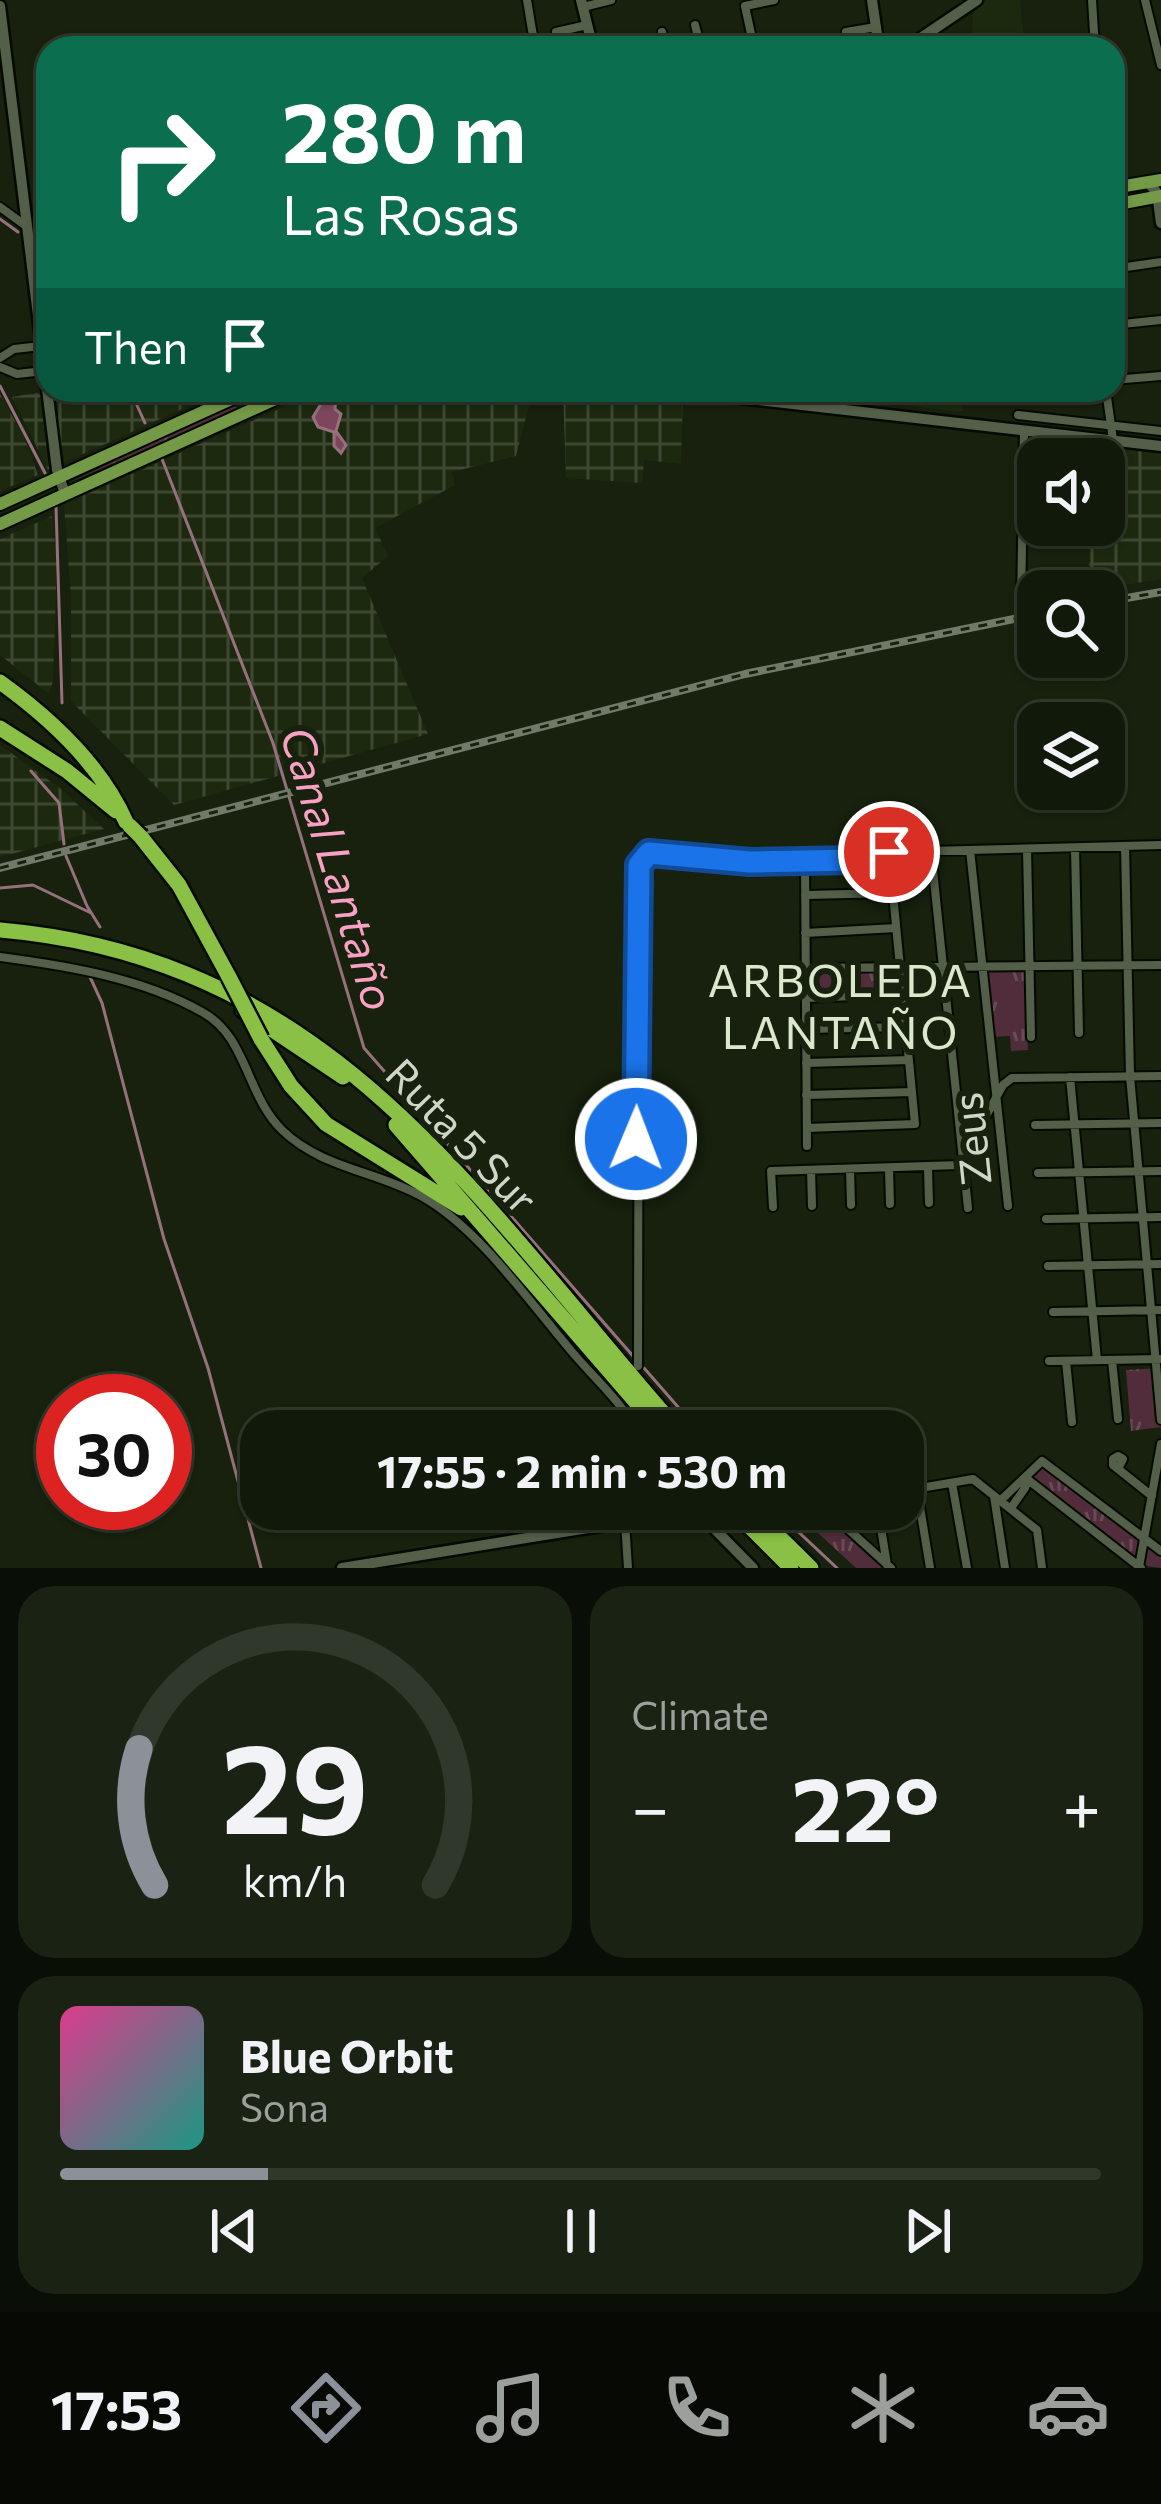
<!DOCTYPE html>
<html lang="en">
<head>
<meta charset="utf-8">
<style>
	:root { --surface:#11190a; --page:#1a2213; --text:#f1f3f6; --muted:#9ca09c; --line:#30382b; --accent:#8c9099 }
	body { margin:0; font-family:Commissioner,sans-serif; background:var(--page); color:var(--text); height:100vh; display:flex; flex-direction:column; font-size:45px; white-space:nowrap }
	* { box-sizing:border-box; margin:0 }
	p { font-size:39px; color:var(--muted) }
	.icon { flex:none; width:66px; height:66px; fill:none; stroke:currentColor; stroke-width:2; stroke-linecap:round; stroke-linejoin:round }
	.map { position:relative; height:1568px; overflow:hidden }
	.details { display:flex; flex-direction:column; gap:18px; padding:18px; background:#090e06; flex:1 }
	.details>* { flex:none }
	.banner { position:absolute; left:36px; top:36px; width:1089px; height:366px; border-radius:36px; box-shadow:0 3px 9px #0004,0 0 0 3px var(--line); background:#0b6e4f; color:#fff; overflow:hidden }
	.fabs { position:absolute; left:1017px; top:438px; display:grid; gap:24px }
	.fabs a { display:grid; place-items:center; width:108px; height:108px; border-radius:24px; background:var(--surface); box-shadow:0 3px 9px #0004,0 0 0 3px var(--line); font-size:60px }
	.speed { position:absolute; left:36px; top:1374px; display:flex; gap:24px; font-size:60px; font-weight:700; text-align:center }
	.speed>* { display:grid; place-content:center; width:156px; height:156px; border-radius:50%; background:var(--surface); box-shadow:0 3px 9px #0004,0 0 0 3px var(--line); line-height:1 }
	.speed .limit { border:18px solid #d22; background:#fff; color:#111 }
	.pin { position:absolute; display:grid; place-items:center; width:102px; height:102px; color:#fff; margin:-51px; border:6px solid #fff; border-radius:50%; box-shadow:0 3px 12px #0007 }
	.me { position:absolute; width:132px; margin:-66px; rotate:1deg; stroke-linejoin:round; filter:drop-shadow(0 0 9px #0008) }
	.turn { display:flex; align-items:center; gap:42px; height:252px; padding:0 48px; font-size:54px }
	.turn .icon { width:156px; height:156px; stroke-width:2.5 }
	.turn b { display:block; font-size:84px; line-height:102px }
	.then { display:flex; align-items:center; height:114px; padding:0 48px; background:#0003; gap:24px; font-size:45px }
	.big { font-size:90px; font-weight:700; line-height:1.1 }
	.details .widget { flex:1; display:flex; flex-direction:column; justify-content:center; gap:18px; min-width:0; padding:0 42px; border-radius:36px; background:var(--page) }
	.details .dial { align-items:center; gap:0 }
	.dial svg { height:312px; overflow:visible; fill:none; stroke:var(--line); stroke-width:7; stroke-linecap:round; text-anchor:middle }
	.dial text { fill:var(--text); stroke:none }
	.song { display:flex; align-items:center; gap:36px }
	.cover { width:144px; height:144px; border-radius:18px; background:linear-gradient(135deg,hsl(330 70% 55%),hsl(170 70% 35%)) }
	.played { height:12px; border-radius:6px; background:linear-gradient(90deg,var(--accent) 20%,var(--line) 20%) }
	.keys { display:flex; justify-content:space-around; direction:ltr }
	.heat { display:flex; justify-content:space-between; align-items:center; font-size:66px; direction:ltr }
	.details .tiles { flex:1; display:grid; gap:18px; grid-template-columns:1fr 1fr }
	.widget:last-child { grid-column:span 2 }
	.trip { position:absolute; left:240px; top:1410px; width:684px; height:120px; border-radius:36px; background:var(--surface); box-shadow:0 3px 9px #0004,0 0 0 3px var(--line); font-weight:700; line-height:120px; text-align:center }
	.menu { display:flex; height:192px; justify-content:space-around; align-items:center; background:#070a04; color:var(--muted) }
	.menu .icon { width:84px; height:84px }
	.menu .current { color:var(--accent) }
	.menu b { font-size:54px; color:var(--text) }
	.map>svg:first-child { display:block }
	.built { fill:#1d290f }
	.industrial { fill:url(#industrial-grid) }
	.grass { fill:url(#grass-tufts) }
	.water { fill:url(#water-ripples); stroke:#96717d; stroke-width:3 }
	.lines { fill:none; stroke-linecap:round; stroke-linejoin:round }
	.stream { stroke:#96717d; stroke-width:3 }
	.street-casing { stroke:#040a00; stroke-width:12 }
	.secondary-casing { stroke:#040a00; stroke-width:15 }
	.primary-casing { stroke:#040a00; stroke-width:16 }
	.highway-casing { stroke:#040a00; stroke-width:20 }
	.street { stroke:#545f49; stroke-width:8 }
	.secondary { stroke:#545f49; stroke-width:10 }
	.primary { stroke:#749947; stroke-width:12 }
	.highway { stroke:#89c045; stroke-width:15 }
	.rail-casing { stroke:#717a69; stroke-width:8 }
	.rail { stroke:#17210d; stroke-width:3; stroke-dasharray:9; stroke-linecap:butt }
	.highway-bridge-casing { stroke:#040a00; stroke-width:20; stroke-linecap:butt }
	.highway-bridge { stroke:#89c045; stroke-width:15 }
	.route-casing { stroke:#114b97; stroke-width:30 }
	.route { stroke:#1a73e8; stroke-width:21 }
	.labels { text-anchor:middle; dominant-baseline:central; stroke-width:12; stroke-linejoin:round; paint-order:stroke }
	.street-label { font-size:42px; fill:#cfd6c9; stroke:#17210d }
	.water-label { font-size:45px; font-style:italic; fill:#f8a1c2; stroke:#17210d }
	.neighbourhood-label { font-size:45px; letter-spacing:3px; fill:#dbe8ce; stroke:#17210d }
</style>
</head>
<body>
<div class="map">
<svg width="1161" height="1568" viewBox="0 0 1161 1568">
	<defs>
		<pattern id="industrial-grid" width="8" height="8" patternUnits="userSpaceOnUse" patternTransform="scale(3)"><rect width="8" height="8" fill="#1d290f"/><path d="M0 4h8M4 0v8" fill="none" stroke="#3d4731"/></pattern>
		<pattern id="grass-tufts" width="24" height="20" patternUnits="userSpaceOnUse" patternTransform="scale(3)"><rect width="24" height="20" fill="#512d3b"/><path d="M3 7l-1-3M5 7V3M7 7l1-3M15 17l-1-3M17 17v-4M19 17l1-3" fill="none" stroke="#694b56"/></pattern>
		<pattern id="water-ripples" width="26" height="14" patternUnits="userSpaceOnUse" patternTransform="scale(3)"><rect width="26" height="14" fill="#7d465c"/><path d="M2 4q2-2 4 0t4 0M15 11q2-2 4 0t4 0" fill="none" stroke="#8e6072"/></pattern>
	</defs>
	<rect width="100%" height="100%" fill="#17210d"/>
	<!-- built -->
	<path class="built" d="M983,0H1020L1025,48H972L973,7Z
		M817,390H964L963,412L816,395Z"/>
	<!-- industrial -->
	<path class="industrial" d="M54,390H224L48,470L12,397Z
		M322,390H533L516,456L452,472L455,485L375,528L388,556L362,578L428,734L174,805L71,701V598L64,504Z
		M563,390H683L681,464L644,460L642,483L566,478Z
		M0,394L24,437L38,475L0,491Z
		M1092,443L1161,451V579L1089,591L1090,525H1104V459H1092Z
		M52,516L57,562L53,681L49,694L0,655V539Z
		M0,745L61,789L104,829L0,857Z"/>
	<!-- grass -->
	<path class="grass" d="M232,405L238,408L235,411L68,483Z
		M897,967L900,990L812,995L811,971Z
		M983,969H1024L1028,1050L1011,1051L1010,1036L991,1037Z
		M1161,1368V1427L1131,1431L1126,1370Z
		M1042,1465L1161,1554V1568L1139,1565L1031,1478Z
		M792,1509H818L885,1568H856Z"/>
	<!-- water -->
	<path class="water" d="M332,393L336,396L335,409L341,414L336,431L346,445L341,453L334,446V432L318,427L313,417L327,394Z"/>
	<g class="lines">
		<!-- stream -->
		<path class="stream" d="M0,219L18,232
			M35,244L48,253
			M0,386L45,473
			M130,390L145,423
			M162,459L273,743L364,1048L633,1356
			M56,507L62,703
			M31,771L59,803L64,844
			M66,856L87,906L100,927
			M0,888L33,885L91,913
			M90,977L102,1003L164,1239L208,1368L261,1568
			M644,1368L699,1431
			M774,1509L837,1568"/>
		<defs>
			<path id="street" d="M527,0L535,48
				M1092,0L1095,48
				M1145,0L1161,65
				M583,7L611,0
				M695,25L701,48
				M556,32L587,25
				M662,32L666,48
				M846,32L876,27
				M629,40L631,48
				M754,48L745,6L774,0
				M0,207L26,226
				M1113,269L1161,262
				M1113,325L1161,320
				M0,358L14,349L41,346
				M0,367L17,374L44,371
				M1113,380L1161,376
				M1106,390L1113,440
				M1018,415L1161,431
				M1021,499L1038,501
				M1021,603L1024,431
				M1125,846L1130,1076L1161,1420
				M1075,848L1079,1033
				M1027,849L1031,1037
				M970,850L1008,1206
				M931,851L968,1208
				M805,861L807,1146
				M805,895L893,893
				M805,933L896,928
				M0,957C68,966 142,978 202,1012C247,1036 246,1095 282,1130C321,1168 376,1171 421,1196C479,1228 530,1303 573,1353C594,1378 622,1402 636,1431
				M806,968L1161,965
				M806,998L903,994
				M806,1029L906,1027
				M806,1063L909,1060
				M1070,1077L1097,1360
				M806,1095L912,1092
				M1035,1125L1161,1123
				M807,1128L915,1124L889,852
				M928,1168L929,1203
				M850,1169L851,1205
				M889,1169L890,1204
				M811,1170L812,1206
				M1038,1173L1161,1171
				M773,1207L771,1171L959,1165L1003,1085L1012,1078L1161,1076
				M1046,1219L1161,1217
				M1048,1266L1161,1264
				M1053,1312L1161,1310
				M1112,1360L1118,1419
				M1049,1361L1161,1359
				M1066,1361L1072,1422
				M638,1366L639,865L649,853C710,859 833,874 889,852L1161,845
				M1119,1467L1123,1459L1118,1456L1113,1459V1465L1152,1496
				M1027,1479L1141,1568
				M952,1483L967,1568
				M917,1489L930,1568
				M903,1491L973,1479L1037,1530L1042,1568
				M994,1496L1005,1568
				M1001,1500L1042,1461L1161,1551
				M1011,1508L1025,1488L1027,1480
				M826,1509L891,1568
				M878,1509L887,1565
				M625,1521L628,1568
				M1139,1567L1161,1444"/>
			<path id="secondary" d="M581,0L593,48
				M872,0L879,48
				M0,6L57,470L65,494
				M906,48L977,0
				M1148,182L1157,193L1161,223
				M670,390L1161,446
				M695,1509L753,1568
				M342,1568L619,1523L630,1518L636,1509"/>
			<path id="primary" d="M1113,188L1161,180
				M1113,205L1161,196
				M0,504L251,390
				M0,524L295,390"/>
			<path id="highway" d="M0,682C50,718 101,765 126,822
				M0,728L67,771L116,811
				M141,837L179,885L229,977
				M0,930C334,959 477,1202 679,1431
				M243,1010L343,1077
				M261,1039L291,1086L326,1124L461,1208
				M396,1125L661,1431
				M732,1509L791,1568
				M751,1509L811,1568"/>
		</defs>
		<!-- street casing -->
		<use href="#street" class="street-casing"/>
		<!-- secondary casing -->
		<use href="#secondary" class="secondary-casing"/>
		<!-- primary casing -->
		<use href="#primary" class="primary-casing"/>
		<!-- highway casing -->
		<use href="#highway" class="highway-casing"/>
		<!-- street -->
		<use href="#street" class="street"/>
		<!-- secondary -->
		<use href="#secondary" class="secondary"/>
		<!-- primary -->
		<use href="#primary" class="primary"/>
		<!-- highway -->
		<use href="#highway" class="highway"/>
		<defs>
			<path id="rail" d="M1104,602L1161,592
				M0,868L745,674L1038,614"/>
		</defs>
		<!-- rail casing -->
		<use href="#rail" class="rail-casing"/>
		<!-- rail -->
		<use href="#rail" class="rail"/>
		<defs>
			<path id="highway-bridge" d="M130,826L141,837
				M229,977L261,1039"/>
		</defs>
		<!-- highway-bridge casing -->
		<use href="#highway-bridge" class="highway-bridge-casing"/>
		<!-- highway-bridge -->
		<use href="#highway-bridge" class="highway-bridge"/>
	</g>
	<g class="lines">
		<defs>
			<path id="route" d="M636,1139L639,865L649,853L750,862L854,860L889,852"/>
		</defs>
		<!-- route casing -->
		<use href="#route" class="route-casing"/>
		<!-- route -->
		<use href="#route" class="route"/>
	</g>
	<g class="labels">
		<!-- street labels -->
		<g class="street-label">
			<text transform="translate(463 1135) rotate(46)">Ruta 5 Sur</text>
			<text transform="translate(970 1139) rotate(-96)">Zeus</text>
		</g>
		<!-- water labels -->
		<g class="water-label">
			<text transform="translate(340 868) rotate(73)">Canal Lantaño</text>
		</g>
		<!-- neighbourhood labels -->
		<g class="neighbourhood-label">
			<text x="841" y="978">ARBOLEDA<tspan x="841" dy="52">LANTAÑO</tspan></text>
		</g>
	</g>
</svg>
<div class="fabs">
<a><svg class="icon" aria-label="sound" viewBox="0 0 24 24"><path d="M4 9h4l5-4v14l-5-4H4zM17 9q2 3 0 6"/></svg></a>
<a><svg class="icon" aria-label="search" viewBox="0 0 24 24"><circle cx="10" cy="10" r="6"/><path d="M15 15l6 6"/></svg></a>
<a><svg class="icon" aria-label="layers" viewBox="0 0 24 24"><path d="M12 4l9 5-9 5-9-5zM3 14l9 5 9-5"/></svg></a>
</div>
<div class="speed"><div class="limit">30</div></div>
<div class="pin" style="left:889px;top:852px;background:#d93025"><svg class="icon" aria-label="arrive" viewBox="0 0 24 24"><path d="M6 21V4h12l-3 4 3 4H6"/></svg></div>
<svg class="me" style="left:636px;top:1139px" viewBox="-20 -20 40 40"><circle r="17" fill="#1a73e8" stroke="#fff" stroke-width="3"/><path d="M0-11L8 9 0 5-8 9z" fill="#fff"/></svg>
<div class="trip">17:55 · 2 min · 530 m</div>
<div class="banner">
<div class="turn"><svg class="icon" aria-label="right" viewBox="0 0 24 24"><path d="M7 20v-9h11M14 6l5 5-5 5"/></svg><div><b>280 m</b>Las Rosas</div></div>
<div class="then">Then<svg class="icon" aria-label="arrive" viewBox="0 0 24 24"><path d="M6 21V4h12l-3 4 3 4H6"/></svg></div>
</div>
</div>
<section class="details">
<div class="tiles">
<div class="widget dial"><svg viewBox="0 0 100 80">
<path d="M14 69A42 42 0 1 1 86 69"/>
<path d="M14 69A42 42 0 0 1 10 34" stroke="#8c9099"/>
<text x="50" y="56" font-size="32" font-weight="700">29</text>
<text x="50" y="72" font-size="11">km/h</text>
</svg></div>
<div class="widget"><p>Climate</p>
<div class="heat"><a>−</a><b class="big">22°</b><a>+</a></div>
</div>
<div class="widget">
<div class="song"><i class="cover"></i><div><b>Blue Orbit</b><p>Sona</p></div></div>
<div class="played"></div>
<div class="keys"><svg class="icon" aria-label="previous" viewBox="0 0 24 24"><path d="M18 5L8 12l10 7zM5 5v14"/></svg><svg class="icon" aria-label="pause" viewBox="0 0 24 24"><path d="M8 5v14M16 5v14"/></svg><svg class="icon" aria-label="next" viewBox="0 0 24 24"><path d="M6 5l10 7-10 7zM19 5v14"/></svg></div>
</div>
</div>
</section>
<nav class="menu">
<b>17:53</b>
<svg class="icon current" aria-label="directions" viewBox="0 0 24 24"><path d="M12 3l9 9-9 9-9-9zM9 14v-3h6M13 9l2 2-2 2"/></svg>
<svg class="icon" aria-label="music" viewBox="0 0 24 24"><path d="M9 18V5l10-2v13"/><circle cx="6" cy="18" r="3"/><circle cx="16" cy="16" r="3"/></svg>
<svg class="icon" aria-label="phone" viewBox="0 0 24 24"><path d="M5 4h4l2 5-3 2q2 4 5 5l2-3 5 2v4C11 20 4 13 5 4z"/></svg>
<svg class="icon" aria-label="climate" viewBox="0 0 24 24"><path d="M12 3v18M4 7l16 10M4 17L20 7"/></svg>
<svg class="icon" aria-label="car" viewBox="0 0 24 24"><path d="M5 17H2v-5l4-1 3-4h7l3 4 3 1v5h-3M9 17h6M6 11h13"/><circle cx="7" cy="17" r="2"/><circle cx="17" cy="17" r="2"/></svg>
</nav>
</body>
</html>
